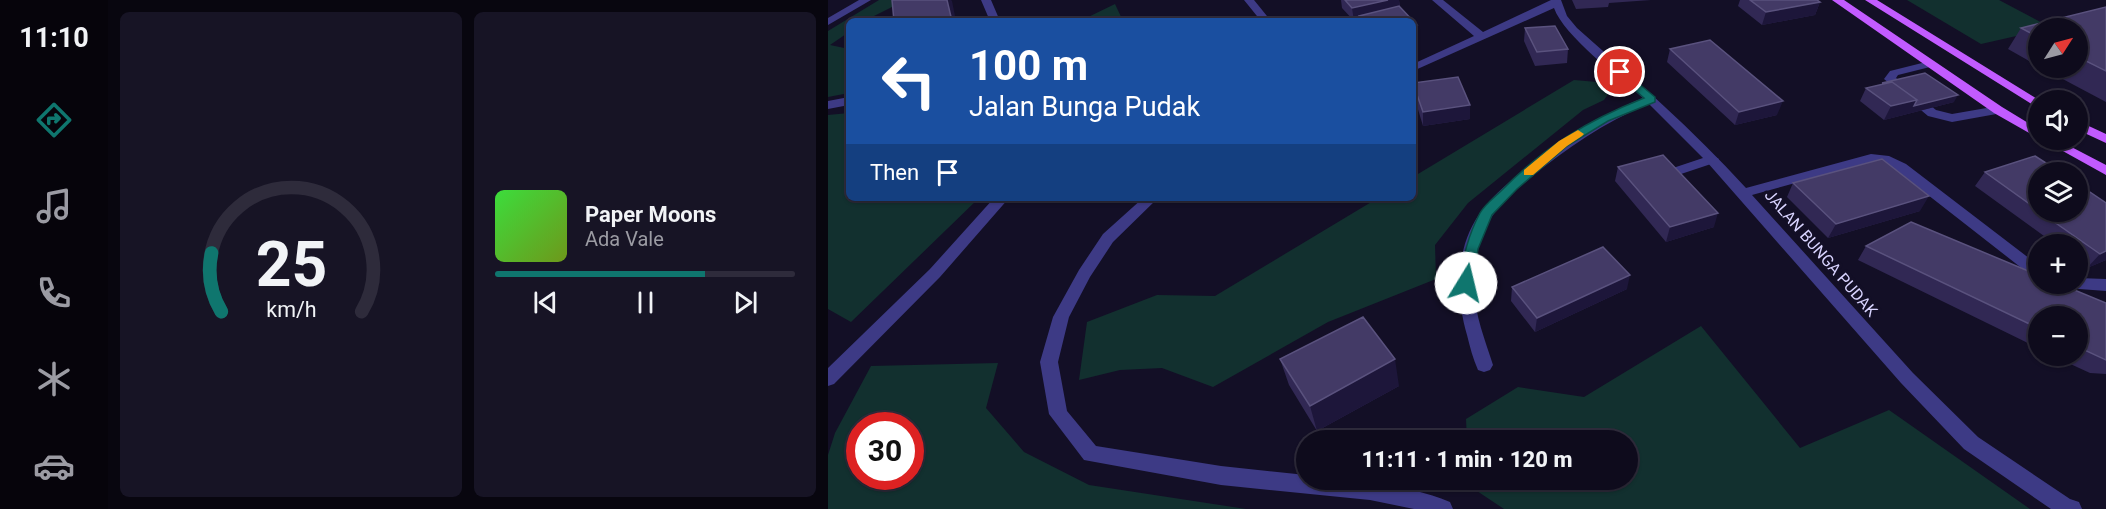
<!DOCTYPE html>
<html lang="en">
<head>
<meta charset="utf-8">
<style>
	:root { --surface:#0e0b1c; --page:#171425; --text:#f1f3f6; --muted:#9b9ba3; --line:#2e2b3b; --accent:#0f766e }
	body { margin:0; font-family:Roboto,sans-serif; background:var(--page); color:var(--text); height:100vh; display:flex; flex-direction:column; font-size:22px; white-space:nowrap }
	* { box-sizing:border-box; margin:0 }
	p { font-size:20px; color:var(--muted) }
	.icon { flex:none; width:33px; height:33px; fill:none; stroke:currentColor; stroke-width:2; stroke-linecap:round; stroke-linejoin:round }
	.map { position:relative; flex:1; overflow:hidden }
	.sheet { display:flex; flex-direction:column; gap:12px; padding:12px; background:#08060f; width:720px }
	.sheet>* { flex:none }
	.banner { position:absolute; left:18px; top:18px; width:570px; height:183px; border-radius:9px; box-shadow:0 2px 4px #0004,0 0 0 2px var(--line); background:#1a4fa0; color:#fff; overflow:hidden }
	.needle { width:39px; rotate:54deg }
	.fabs { position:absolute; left:1200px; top:18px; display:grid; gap:12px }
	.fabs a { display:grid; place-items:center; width:60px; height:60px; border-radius:50%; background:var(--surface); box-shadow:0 2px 4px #0004,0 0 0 2px var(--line); font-size:30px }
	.speed { position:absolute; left:18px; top:412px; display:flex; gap:12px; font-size:30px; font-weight:700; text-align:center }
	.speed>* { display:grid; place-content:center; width:78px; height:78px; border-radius:50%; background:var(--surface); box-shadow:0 2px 4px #0004,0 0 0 2px var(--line); line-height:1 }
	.speed .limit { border:9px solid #d22; background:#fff; color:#111 }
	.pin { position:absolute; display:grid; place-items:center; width:51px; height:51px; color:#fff; margin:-26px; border:3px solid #fff; border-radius:50%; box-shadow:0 2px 6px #0007 }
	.me { position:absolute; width:66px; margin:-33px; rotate:9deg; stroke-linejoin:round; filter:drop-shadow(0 0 4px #0008) }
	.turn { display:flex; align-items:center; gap:21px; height:126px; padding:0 24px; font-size:27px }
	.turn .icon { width:78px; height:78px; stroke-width:2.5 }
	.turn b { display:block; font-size:42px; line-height:51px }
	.then { display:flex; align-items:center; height:57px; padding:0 24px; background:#0003; gap:12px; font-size:22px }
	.sheet .card { flex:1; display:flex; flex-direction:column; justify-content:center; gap:9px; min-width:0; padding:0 21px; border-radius:9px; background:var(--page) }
	.sheet .dial { align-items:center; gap:0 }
	.dial svg { height:156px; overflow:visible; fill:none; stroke:var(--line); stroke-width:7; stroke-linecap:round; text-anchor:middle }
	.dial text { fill:var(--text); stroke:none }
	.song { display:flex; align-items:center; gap:18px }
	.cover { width:72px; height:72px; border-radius:9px; background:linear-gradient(135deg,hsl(120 70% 55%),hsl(80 70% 35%)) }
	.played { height:6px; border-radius:3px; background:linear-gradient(90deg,var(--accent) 70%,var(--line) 70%) }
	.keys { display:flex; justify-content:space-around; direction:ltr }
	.sheet .tiles { flex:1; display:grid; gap:12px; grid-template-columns:repeat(2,1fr) }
	.trip { position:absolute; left:468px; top:430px; width:342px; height:60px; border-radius:30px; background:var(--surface); box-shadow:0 2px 4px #0004,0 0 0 2px var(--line); font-weight:800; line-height:60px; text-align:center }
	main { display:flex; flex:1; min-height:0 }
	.tab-bar { display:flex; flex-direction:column; width:108px; justify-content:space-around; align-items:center; background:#06040b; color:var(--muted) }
	.tab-bar .icon { width:42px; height:42px }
	.tab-bar .on { color:var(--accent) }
	.tab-bar b { font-size:27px; color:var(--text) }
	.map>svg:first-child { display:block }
	.green { fill:#12302f; fill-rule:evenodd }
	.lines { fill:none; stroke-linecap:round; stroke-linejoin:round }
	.path { stroke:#2fb8b0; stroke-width:3; stroke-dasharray:2 3; stroke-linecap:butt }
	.service { fill:#3d3a85; fill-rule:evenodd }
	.minor { fill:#3d3a85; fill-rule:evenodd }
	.primary { fill:#c25bff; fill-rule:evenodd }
	.wall { fill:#312854 }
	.shaded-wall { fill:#1d163a }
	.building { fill:#433a66; stroke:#5a527e; stroke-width:1.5 }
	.route { fill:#0f766e; stroke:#0a4d48; stroke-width:1.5 }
	.slow { fill:#f59e0b }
	.labels { text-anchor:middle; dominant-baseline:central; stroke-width:6; stroke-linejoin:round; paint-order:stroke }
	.street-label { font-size:16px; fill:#d9d4ff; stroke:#130f26 }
</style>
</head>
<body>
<main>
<nav class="tab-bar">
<b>11:10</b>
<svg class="icon on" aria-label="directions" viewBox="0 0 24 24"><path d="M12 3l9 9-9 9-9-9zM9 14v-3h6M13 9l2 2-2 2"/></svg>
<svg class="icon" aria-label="music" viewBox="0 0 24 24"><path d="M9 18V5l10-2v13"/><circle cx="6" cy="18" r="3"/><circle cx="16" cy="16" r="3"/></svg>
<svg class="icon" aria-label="phone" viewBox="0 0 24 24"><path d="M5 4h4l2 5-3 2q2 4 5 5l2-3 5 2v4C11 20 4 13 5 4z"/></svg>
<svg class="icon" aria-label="climate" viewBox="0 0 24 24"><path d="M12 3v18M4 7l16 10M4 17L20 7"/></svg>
<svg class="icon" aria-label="car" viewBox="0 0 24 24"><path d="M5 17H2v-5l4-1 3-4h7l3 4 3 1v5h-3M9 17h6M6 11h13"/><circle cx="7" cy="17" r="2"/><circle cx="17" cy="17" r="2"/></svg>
</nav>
<section class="sheet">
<div class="tiles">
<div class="card dial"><svg viewBox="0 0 100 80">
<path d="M14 69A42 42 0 1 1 86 69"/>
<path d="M14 69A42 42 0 0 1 9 39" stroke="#0f766e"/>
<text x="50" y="56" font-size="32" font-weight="700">25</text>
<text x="50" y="72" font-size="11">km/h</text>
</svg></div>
<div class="card">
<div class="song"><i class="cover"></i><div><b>Paper Moons</b><p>Ada Vale</p></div></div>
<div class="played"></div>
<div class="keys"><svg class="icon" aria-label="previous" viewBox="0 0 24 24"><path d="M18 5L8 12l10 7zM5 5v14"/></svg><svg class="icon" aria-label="pause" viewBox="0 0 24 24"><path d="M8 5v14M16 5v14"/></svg><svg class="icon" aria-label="next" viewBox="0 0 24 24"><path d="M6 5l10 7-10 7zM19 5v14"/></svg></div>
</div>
</div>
</section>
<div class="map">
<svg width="1278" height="509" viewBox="0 0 1278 509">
	<rect width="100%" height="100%" fill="#130f26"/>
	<!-- green -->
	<path class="green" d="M51,0H93L64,7L36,21H21V32L2,45L21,49V93L0,97V31Z
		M1079,0H1171L1224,28H1210V31L1153,44Z
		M287,4L295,21H252Z
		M746,80L769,82L783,90L776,100L755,110L640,203L607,245L608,279L500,322L385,387L334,368L292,370L251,380L259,322L329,295L387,296L550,198H585V177Z
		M21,113V198H151L23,322L0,309V115Z
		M873,326L972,448L1061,410L1202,509H676L640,485V480H800V441H639L638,419L690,387L756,397Z
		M170,363L158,408L196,452L261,485L418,509H0V455L7,433L43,366ZM32,426H82V477H32Z"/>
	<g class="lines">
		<!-- path -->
		<path class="path" d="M1221,92L1236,100"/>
		<!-- service -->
		<path class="service" d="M1102,61L1108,64L1106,66L1070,75L1068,78L1108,110L1124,114L1170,106L1176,110L1174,113L1124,122L1100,116L1056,79L1062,71Z
			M884,155L891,159L889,162L847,176L840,172L842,169Z"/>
		<!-- minor -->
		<path class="minor" d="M31,0H43L0,25V18Z
			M153,0H163L172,21H162Z
			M416,0H426L443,21H433Z
			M604,0H615L655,32L723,0H733L739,16L749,28C807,79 865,130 918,188L1043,154L1061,156L1078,164L1210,265V279L1205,277L1068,170L1053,163L1043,162L924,195L1085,373L1150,437L1242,499L1251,502L1254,509H1223L1136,449L1073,383L879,162L821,104C776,122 739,148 701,179C686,192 670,205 660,223C650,242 645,268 646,289C647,315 657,340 665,365L662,370L656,372L650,370C645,359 642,347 639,335C627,293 627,245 655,209C667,193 683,181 698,168C733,138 772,115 815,98C791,77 736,36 726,8L585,71V64L646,36Z
			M21,97V105L0,109V101Z
			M166,198H181L112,277L6,384L0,386V368L102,269Z
			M315,198H330L285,242L262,277L241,317L230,362L239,411L268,446L393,466L478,475V480C529,480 575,483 622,502L625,509H586L542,500L393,485L256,460L221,414L212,362L225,317L251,270L275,234Z
			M1250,278L1278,279V291L1238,288L1236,284H1250Z"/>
		<!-- primary -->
		<path class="primary" d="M1004,0H1016L1174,107L1210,129V138L1166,113Z
			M1037,0H1049L1211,100L1210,108Z
			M1250,121L1278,134V143L1250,130Z
			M1215,140H1230L1278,165V175Z"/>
	</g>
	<!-- wall -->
	<path class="wall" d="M513,0H571L572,7L589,25L590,38L585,39V21H531V20L526,21L514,8Z
		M744,0H823L781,3L780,7L748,9Z
		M912,0H989L992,2L987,15L934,25L910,6Z
		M1278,7V102L1214,68H1250V28H1210V66L1180,49L1193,28Z
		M697,28L740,49L739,63L707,66L696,41Z
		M842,49L949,115L907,125L839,62Z
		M585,83L642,119L595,126L586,96Z
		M1038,88L1126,102L1056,120L1032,101Z
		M790,167L886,227L838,242L787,181Z
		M1157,172H1210V212H1250L1278,203V260L1259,268L1250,261V244H1227L1147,186Z
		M965,183L1092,211L1000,238L959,197Z
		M1038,246L1278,303V374L1262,373L1225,356H1250V316H1210V348L1030,260Z
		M684,287L799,289L707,332L683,301Z
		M452,359L571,386L489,431L461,385Z"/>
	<!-- shaded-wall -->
	<path class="shaded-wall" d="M119,0H123L124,1L128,21H124Z
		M560,0H571L572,10L531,16V20L526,21L524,8Z
		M992,2L987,15L934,25L938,12Z
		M589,25L590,38L585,39V26Z
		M1130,95L1126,102L1056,120L1063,106L1089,100Z
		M955,101L949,115L907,125L911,112Z
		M642,105V119L595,126V112Z
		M1101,196L1092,211L1000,238L1008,224Z
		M890,213L886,227L838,242L842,227Z
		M1278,251V260L1259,268L1272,254Z
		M802,275L799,289L707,332L709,318Z
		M567,359L571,386L489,431L482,406Z"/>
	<!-- building -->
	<path class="building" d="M64,0H119L124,21H66Z
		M517,0H560L524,8Z
		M922,0H989L992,2L938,12Z
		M571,6L589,25L585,26V21H535L531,16Z
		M1278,7V71L1250,57V28H1210V37L1193,28Z
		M727,26L740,49L709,52L697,28Z
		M882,40L955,101L911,112L842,49Z
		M1097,73L1130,95L1086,106L1089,100L1064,82L1054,83Z
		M630,77L642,105L595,112L585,83Z
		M1064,82L1089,100L1063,106L1038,88Z
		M835,155L890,213L842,227L790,167Z
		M1207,156L1232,172H1210V210L1157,172Z
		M1054,159L1101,196L1008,224L965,183Z
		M1250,184L1278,203V251L1272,254L1212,212H1250Z
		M1083,222L1210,275V284H1232L1278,303V360L1250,347V316H1210V328L1038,246Z
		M775,247L802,275L709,318L684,287Z
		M535,317L567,359L482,406L452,359Z"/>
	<!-- route -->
	<path class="route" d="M792,68L827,97V102L780,121L739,146L689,189L664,215L650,249L645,283L643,286H633L631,283C635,258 640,235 652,213C657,204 667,197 674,190C718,146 758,121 816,98L788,74V69Z"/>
	<!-- slow -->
	<path class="slow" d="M750,130L756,134L754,136L739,146L705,175H696V170L731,141Z"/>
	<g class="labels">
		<!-- street labels -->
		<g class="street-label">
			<text transform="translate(993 253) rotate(49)">JALAN BUNGA PUDAK</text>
		</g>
	</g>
</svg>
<div class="fabs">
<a><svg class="needle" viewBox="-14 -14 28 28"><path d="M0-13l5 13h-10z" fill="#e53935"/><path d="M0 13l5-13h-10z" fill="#9b9ba3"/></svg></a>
<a><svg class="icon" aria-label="sound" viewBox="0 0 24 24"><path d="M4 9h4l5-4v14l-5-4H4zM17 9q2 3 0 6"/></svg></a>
<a><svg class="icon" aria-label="layers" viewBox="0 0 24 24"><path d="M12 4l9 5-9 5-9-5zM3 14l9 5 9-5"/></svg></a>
<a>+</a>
<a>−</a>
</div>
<div class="speed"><div class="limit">30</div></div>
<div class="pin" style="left:792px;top:72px;background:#d93025"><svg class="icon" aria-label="arrive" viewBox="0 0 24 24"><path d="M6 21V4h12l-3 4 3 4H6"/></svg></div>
<svg class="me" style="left:638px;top:283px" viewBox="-20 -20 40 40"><circle r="19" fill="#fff"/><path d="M0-13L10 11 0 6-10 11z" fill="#0f766e"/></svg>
<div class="trip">11:11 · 1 min · 120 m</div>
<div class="banner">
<div class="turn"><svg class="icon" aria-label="left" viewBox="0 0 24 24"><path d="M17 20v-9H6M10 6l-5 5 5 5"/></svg><div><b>100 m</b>Jalan Bunga Pudak</div></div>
<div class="then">Then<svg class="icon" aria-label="arrive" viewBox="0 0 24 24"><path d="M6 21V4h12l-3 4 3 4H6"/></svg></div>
</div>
</div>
</main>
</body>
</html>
